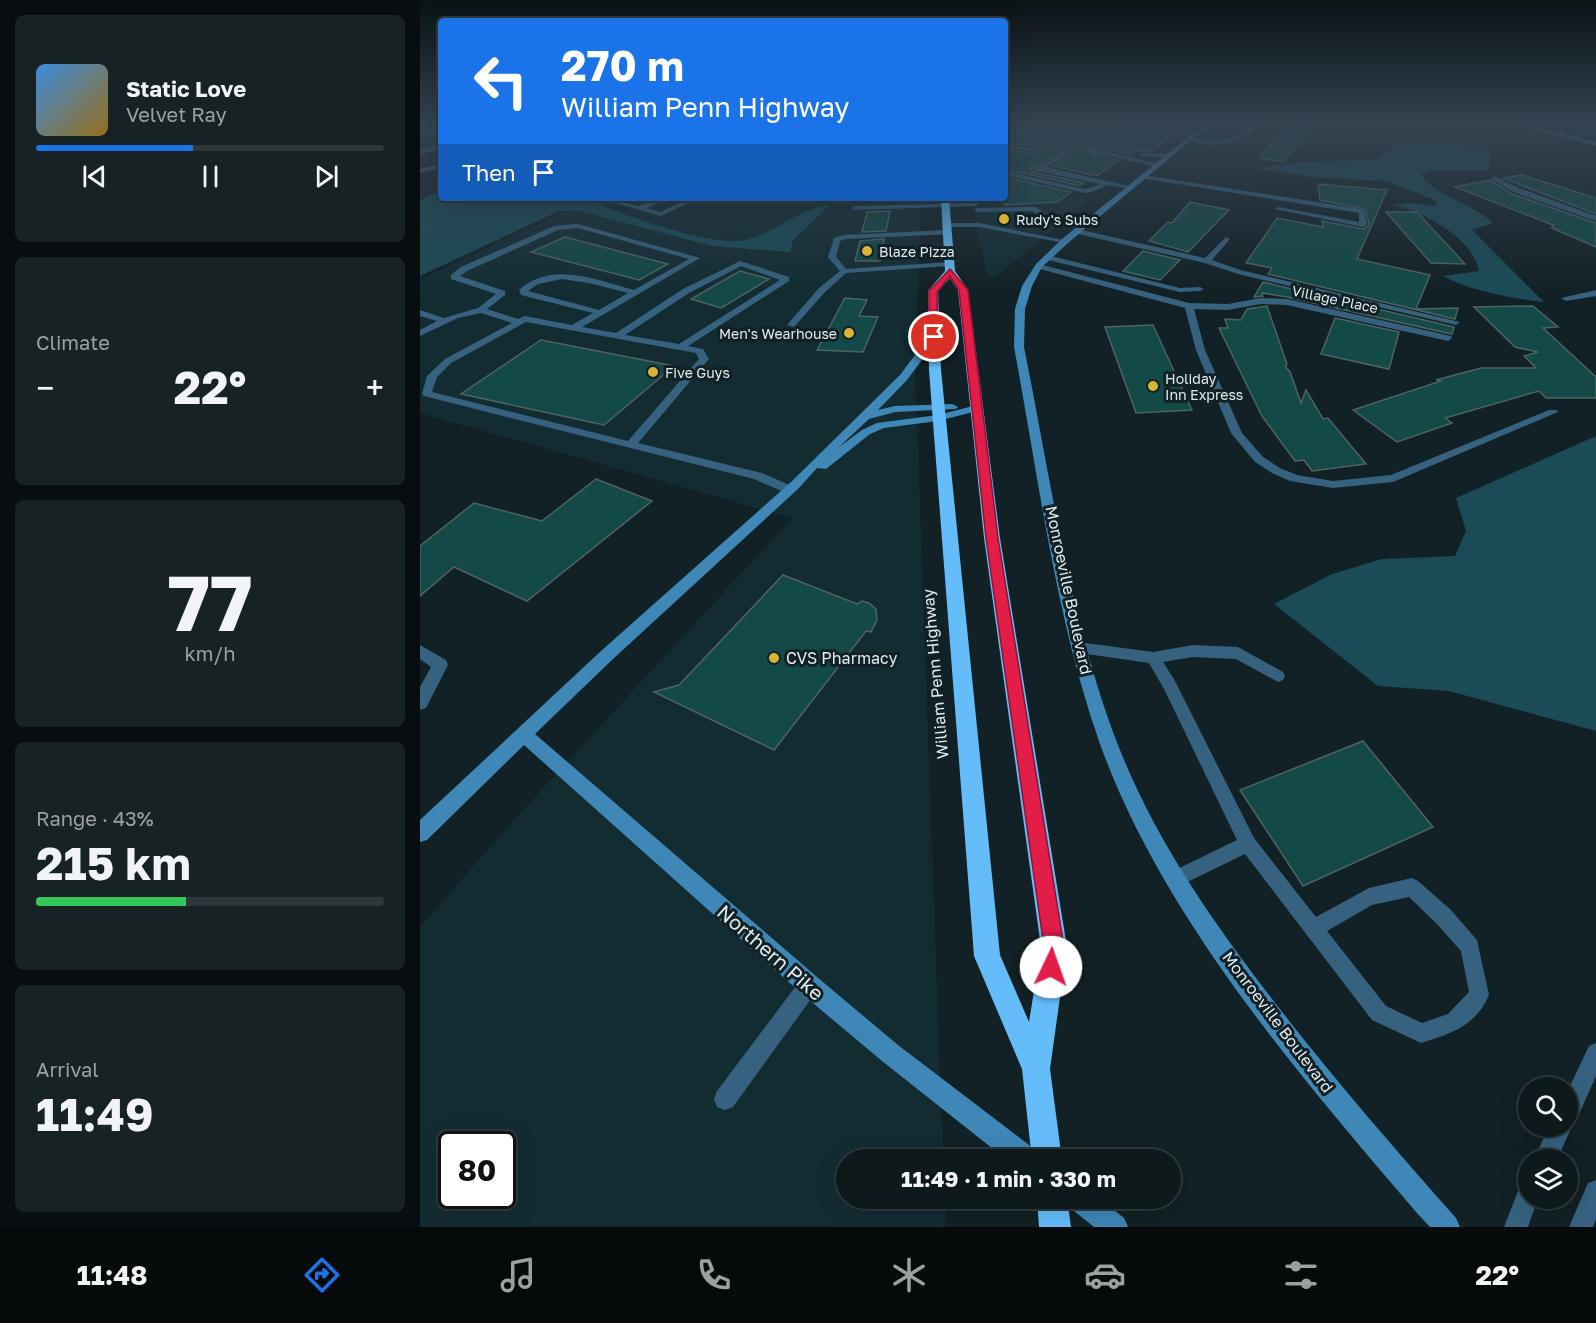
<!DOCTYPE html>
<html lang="en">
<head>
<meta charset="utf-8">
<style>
	:root { --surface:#0e191c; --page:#172225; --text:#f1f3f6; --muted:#9ba0a3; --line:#2e383b; --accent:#1a73e8 }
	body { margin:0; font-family:"Golos Text",sans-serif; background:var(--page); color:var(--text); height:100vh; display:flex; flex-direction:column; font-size:22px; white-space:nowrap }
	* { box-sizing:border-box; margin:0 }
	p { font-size:20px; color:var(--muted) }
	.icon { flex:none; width:33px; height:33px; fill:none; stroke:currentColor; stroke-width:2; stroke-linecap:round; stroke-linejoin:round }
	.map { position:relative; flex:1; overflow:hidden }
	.drawer { display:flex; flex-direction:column; gap:15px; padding:15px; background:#080e0f; width:420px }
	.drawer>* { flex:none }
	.top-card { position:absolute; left:18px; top:18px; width:570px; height:183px; border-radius:6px; box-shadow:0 6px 24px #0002,0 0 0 2px var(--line); background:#1a73e8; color:#fff; overflow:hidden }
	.tools { position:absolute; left:1098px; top:1077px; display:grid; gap:12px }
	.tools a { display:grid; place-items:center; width:60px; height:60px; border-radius:50%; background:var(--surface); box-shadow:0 6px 24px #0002,0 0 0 2px var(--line); font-size:30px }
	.speed { position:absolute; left:18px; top:1131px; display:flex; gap:12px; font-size:30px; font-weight:700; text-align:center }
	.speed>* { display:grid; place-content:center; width:78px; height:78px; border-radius:50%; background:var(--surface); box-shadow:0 6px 24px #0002,0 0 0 2px var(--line); line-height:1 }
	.speed .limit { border:3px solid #111; border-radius:9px; background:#fff; color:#111 }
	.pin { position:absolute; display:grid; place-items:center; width:51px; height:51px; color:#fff; margin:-26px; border:3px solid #fff; border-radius:50%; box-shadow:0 2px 6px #0007 }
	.me { position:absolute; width:66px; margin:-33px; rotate:3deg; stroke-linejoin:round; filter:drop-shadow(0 0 4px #0008) }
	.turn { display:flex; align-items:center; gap:21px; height:126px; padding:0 24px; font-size:27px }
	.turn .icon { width:78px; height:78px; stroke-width:2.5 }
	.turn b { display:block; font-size:42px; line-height:51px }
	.then { display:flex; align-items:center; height:57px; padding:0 24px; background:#0003; gap:12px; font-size:22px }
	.big { font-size:45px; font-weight:700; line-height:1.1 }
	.drawer .widget { flex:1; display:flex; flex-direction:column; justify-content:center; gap:9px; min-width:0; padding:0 21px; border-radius:9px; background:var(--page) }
	.drawer .dial { align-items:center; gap:0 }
	.dial b { font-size:78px; line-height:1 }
	.song { display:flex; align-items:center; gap:18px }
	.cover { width:72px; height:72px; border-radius:9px; background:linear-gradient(135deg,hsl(210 70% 55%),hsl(40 70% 35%)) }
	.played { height:6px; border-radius:3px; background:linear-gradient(90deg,var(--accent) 45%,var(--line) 45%) }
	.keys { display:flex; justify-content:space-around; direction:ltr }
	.heat { display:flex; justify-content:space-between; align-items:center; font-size:33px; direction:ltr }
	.charge { height:9px; border-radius:4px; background:linear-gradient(90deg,#34c759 43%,var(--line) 0) }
	.trip { position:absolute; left:416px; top:1149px; width:345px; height:60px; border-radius:30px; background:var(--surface); box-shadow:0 6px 24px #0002,0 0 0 2px var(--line); font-weight:700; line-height:60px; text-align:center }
	.menu { display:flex; height:96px; justify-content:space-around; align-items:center; background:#060a0b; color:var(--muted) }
	.menu .icon { width:42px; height:42px }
	.menu .selected { color:var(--accent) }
	.menu b { font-size:27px; color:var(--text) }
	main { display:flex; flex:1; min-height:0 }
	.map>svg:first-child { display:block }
	.built { fill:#132c32; fill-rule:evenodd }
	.forest { fill:#1a4b57 }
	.building { fill:#134947; stroke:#506362; stroke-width:1.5 }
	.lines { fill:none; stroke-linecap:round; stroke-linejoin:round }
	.lane { fill:#36627f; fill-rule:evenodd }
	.street { fill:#36627f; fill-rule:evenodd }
	.secondary { fill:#3e87b7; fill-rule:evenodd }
	.highway { fill:#64bdf9; fill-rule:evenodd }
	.route { fill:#e11d48; stroke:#92132f; stroke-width:1.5 }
	.poi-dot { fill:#d7b434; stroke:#122125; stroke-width:2 }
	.labels { text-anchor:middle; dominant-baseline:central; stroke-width:6; stroke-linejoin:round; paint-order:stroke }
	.far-poi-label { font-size:14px; fill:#e1ebed; stroke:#122125; text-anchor:start }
	.far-street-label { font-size:14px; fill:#e1ebed; stroke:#122125 }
	.street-label { font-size:16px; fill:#e1ebed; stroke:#122125 }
	.poi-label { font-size:16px; fill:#e1ebed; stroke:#122125; text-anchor:start }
	.near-street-label { font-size:20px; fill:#e1ebed; stroke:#122125 }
</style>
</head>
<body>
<main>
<section class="drawer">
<div class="widget">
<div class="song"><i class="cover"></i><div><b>Static Love</b><p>Velvet Ray</p></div></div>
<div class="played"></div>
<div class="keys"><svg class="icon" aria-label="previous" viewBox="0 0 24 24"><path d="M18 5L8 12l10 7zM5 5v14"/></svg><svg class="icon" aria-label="pause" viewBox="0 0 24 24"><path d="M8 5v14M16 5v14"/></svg><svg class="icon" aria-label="next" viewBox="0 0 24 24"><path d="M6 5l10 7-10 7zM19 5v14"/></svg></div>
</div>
<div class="widget"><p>Climate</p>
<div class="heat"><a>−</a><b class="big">22°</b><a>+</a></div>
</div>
<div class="widget dial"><b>77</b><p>km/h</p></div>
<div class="widget"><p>Range · 43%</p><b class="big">215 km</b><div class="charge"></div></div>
<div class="widget"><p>Arrival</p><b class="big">11:49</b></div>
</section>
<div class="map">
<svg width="1176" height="1227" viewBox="0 0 1176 1227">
	<rect width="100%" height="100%" fill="#122125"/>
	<!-- built -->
	<path class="built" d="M585,123H682L664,134L636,138L623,146L605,150L585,160Z
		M585,181L670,200L574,278L566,273L551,198H585Z
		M174,198H501L495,365L523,1159L426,1160V1198L525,1199L526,1227H0V927L91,823L372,518L0,413V279ZM32,1144H82V1196H32Z"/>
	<!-- forest -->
	<path class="forest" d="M1001,141L1063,148L1071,156L1069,170H1016L1001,174C1012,195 1054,204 1073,223L1052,230L1124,302C1090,298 1054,292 1023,276L1059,271C1054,239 1002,210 972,205L991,203L1016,206L1015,200L966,181L892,177L834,168L883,162L956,160L977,144Z
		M21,191V198H170L167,200C204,214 294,250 330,239C358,230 381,208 410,205L373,240L370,252L292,246L160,211H139L0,276V200Z
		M1176,436V731L1029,691L958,686L854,604L912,574L962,559L1035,556L1046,531L1036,498Z"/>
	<!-- building -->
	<path class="building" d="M618,123H670L697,127L668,147L667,151L698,160L677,176L632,166L650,157L648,150L611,169L613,172L664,183L660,186L585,169V133L619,141L611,146L590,143L586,147L588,150L612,154L633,143V137L606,130Z
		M872,123H898L863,162L839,158Z
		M709,129L749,136L732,151H713L709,155L681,148Z
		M1102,175L1176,198V214L1083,178Z
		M585,177L651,192L637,202L585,205Z
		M1070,180L1092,194L1176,223V247L1132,228L1133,225L1035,187Z
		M898,184L967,190L937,259L1010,275L996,309L1038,308L1035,319L848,274L852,268L826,263L857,218L903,227L902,221L943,229L949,226L946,209L900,200Z
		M770,202L809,210L768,252L729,241L748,222L752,223Z
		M470,211L466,231L442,232L447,212Z
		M966,212H997L1045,264L1011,263Z
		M145,237L248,264L219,280L111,252Z
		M464,239L460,261H435L440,241Z
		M723,251L760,260L740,280L703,271Z
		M320,271L349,279L301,308L271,299Z
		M843,282L1034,327L1032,334L867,297L842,293L843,296L834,297Z
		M425,298L447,300L439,316L458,317L443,352L397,350Z
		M847,306L867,364L865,366L870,372L881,403L886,390L903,419L908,418L946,464L892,471L884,460L875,461L842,416L799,328H808L805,319L821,320L827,309Z
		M1113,306L1138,327L1123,328L1176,377V398H1126L1119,391L1025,418L1032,423L977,442L933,410L1021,381L1016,380L1061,368H1116L1104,356L1118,352L1095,347L1054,307Z
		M915,318L979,332L969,369L901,354Z
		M733,325L748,358L772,410L716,413L685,327Z
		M121,340L254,366L184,425L41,394Z
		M176,479L232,501L107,601L34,567L0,596V546L54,503L122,521Z
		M363,575L437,604L442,601L449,603L456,609L457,620L451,632L446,631L354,750L234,692L259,685Z
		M943,741L1013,827L883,886L820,790Z"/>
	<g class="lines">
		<!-- lane -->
		<path class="lane" d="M609,123H616L600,131L632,139V141L612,152L588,148L590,145L611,148L625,140L585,131V127L594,130Z
			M707,123L773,134L776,136L773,138L708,127L676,149L739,164L737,167L669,151V149Z
			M835,123H841C823,144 793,151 767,139L770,137C798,141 814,145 835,123Z
			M647,152L649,155L626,167L713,187L710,189L687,185L675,191L665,193L585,175V171L665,189L680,184L613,170Z
			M721,153L749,154L752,156L749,158L719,156Z
			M723,175L942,209L945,211L947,225L943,227L855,209L858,207L939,222V213L721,178Z
			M195,198L194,200L219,206L239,198H248L227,208L240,212L271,198H279L241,216L185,200Z
			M558,203L556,206L435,210L432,208L435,206Z
			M615,207L634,219L665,227L661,229L630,222L613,211L557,212L554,210L557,208Z
			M526,223H559L649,241L645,243L559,227H523V223Z
			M158,224L280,258L162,327L196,333L263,289L320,261L369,277V281L268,346L283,349L289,359L218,443L342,473L374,487V493H366L334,479L4,396L2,394L7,376L25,359L92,323L61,313L38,318L0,336V330L17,321L0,316V310L24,318L58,308L76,294L31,279V275L41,267L134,226ZM158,228L269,259L214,290C178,280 131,260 99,290L101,295L173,313L152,325L105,316L98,319L67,309L85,295V291L40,276L47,271L138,230ZM321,266L360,280L259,344L205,335L269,293ZM142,279L169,283L208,293L179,310L108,291L118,284ZM106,322L276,353L279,359L208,441L12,392L17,377L31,363Z
			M657,229L785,258L806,237L810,239L792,260L820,270L1040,322L1036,325L818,274L785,263L654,233L653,231Z
			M527,230L531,232L530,234L425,239L420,241L416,257L426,269L529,262L533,264L529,266L426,273L405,292L374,327L367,325L399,288L420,271L408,257L414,238L424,235Z
			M627,255L760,288L780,287L784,289L780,291L760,292L624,259L623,257Z
			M619,264L769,303L808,304L841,298L867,299L1031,336L1032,338L1028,341L867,305L841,304L808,310L774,309L785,350L822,433L843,457L860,468L877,475L913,481L971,475L1129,410H1137L1138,412L973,482L913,488L870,481L852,473L835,462L811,433L776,350L765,308L616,268L615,266Z
			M658,642L733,652L773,645L818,647L863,672L865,676L863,680L858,682L816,659L773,657L743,662L755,681L834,838L896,917L949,888L992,878L998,881L1031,910L1057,940L1069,995C1056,1026 1030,1034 1001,1043L952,1020L825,854L755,888L749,885L746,879L749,873L817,840L744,689L729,663L653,652L651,648L653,644ZM989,897L1017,924L1041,951L1049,992L1028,1014L1002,1023L966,1006L907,931L952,905Z
			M389,975L396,978L399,985L396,992L313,1107L305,1110L297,1107L294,1099L297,1091L382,978Z
			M1176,1043V1076L1156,1121L1151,1123L1152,1126L1137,1160H1114L1129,1126H1148V1090L1169,1046Z
			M1176,1180V1219L1173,1227H1149L1168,1183Z
			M1108,1182V1198H1118L1108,1227H1084L1100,1186Z"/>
		<!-- street -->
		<path class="street" d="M1176,129V133L1154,140L1151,138Z
			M21,145V149L0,154V150Z
			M21,164V168L0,173V169Z
			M1074,176L1099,188L1176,216V221L1093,192L1072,179Z
			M1176,290V296L1146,301L1141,298Z
			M0,645L26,660L28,665L6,708L0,710V687L11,667L0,659Z"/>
		<!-- secondary -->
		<path class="secondary" d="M795,123H802L775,137L648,243L622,267L612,286L605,309L604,347C631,480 649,618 698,745C735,840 794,924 856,1004C913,1078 974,1148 1036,1218L1040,1227H1010L996,1212C878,1074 742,916 680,744C635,616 619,480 594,347L595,309L602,286L616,264L642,239L771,135Z
			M1090,123H1099L1176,142V146Z
			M0,131H21V135H0Z
			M510,335L519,337L487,380L458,410L475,406L532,404L538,407L536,409L475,412L449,419L419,447L442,430L457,423L518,415L557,405L563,408L561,410L518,421L464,428L450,434L406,469L397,468L379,488L193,659L115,734L397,977L478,1045L617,1151L620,1160H587L462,1061L381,993L104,745L7,840L0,842V820L181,651L371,482L480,375Z
			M645,1198H679L704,1218L708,1227H674L649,1207Z"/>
		<!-- highway -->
		<path class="highway" d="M521,198H529L535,271L548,290L580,538L647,947L630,1069L642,1160H612L602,1069L554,956L509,370L508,291L525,271ZM530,278L538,290L564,538L621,947L609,1022L580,955L521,370L518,291Z
			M617,1198H647L651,1227H619Z"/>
	</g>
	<!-- sky -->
	<linearGradient id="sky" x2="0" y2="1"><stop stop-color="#0a1214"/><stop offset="0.42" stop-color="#334351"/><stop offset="1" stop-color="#334351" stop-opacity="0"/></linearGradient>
	<rect width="1176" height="294" fill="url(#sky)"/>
	<!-- route -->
	<path class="route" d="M530,269L548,290L578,538L644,947L638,974L631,977L624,974L621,967L624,947L566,538L539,290L530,276L517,292L518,337L514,340L509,337V291Z"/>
	<!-- markers -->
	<g class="poi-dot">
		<circle cx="584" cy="219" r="6"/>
		<circle cx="447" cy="251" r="6"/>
		<circle cx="429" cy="333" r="6"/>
		<circle cx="233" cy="372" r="6"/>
		<circle cx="733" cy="386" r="6"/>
		<circle cx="354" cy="658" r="6"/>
	</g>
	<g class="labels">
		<!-- far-poi labels -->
		<g class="far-poi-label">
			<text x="596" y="219">Rudy's Subs</text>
			<text x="459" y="251">Blaze Pizza</text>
			<text x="417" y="333" text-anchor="end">Men's Wearhouse</text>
			<text x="245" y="372">Five Guys</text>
			<text x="745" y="378">Holiday<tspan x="745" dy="16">Inn Express</tspan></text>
		</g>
		<!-- far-street labels -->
		<g class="far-street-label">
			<text transform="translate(915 299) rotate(12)">Village Place</text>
		</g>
		<!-- street labels -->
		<g class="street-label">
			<text transform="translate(649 590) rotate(78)">Monroeville Boulevard</text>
			<text transform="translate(515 674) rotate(-95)">William Penn Highway</text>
			<text transform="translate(858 1022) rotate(53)">Monroeville Boulevard</text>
		</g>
		<!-- poi labels -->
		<g class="poi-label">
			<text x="366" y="658">CVS Pharmacy</text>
		</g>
		<!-- near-street labels -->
		<g class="near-street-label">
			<text transform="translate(351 952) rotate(41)">Northern Pike</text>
		</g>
	</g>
</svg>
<div class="tools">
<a><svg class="icon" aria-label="search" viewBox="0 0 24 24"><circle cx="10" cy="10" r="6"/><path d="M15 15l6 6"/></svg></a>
<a><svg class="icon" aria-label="layers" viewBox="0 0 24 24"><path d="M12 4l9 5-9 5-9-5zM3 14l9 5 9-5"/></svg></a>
</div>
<div class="speed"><div class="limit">80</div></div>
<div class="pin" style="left:514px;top:337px;background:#d93025"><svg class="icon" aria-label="arrive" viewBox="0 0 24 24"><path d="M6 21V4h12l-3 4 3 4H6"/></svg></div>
<svg class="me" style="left:631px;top:967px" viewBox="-20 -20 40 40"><circle r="19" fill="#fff"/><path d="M0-13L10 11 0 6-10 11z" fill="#e11d48"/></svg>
<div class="trip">11:49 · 1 min · 330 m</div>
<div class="top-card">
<div class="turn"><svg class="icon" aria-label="left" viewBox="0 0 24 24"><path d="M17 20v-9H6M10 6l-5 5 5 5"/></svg><div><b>270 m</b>William Penn Highway</div></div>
<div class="then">Then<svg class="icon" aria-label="arrive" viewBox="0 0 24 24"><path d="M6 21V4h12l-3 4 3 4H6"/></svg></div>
</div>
</div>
</main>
<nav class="menu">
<b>11:48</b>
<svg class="icon selected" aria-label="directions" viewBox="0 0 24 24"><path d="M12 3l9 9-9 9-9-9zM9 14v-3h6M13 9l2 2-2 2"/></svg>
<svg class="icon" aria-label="music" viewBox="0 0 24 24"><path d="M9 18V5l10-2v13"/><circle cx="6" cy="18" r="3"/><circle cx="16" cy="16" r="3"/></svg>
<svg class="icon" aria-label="phone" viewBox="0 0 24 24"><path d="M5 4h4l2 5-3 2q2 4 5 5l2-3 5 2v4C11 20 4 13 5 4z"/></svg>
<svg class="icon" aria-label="climate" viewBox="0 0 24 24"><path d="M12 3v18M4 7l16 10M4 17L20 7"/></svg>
<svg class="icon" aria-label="car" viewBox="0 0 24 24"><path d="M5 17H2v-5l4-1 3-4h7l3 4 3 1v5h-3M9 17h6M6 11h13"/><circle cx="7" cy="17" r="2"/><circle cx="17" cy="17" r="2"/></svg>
<svg class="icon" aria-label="filters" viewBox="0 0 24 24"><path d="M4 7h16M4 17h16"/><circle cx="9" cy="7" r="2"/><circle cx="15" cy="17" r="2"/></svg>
<b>22°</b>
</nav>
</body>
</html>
